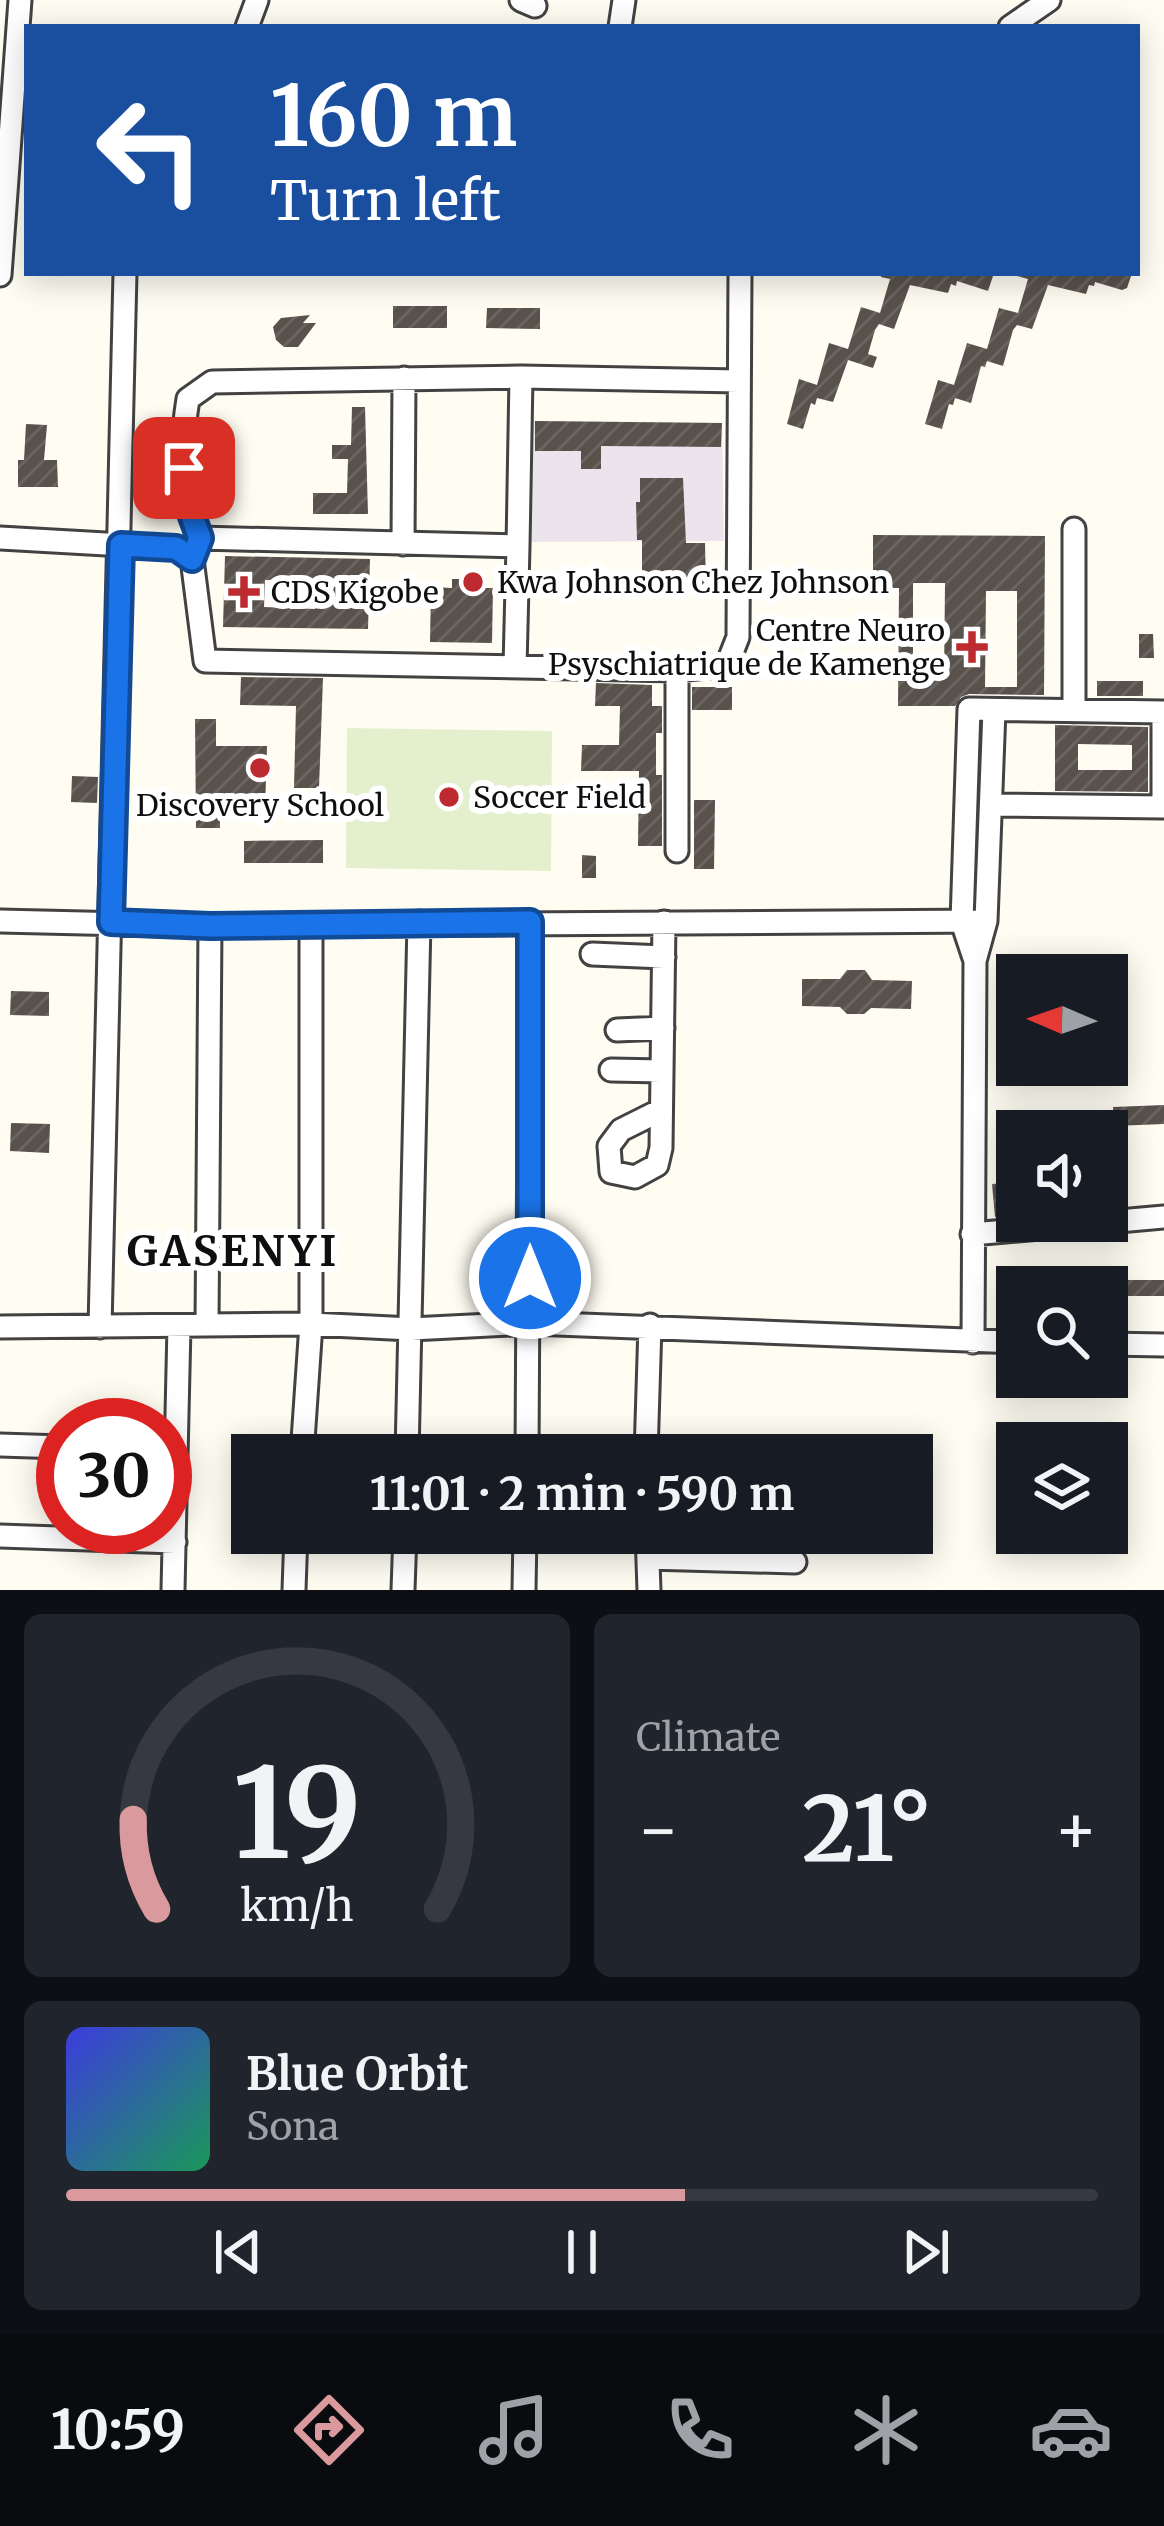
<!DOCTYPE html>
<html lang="en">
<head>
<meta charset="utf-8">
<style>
	:root { --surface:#171b24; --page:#20242c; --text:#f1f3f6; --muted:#9ea1a6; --line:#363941; --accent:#da999c }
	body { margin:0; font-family:Merriweather,serif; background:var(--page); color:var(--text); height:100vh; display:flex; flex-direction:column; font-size:45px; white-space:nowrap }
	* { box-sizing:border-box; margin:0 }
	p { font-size:39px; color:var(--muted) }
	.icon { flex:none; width:66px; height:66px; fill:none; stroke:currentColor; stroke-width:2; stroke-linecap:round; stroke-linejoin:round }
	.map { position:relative; height:1590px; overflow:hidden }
	.details { display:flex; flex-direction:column; gap:24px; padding:24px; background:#0d0f14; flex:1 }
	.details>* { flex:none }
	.guide { position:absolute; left:24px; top:24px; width:1116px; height:252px; border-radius:0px; box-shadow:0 6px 30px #0003; background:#1a4fa0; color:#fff; overflow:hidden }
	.needle { width:78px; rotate:272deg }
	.tools { position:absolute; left:996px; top:954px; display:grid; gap:24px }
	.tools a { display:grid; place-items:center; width:132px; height:132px; border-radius:0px; background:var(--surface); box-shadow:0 6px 30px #0003; font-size:60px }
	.speed { position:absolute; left:36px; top:1398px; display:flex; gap:24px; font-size:60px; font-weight:700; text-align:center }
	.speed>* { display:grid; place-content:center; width:156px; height:156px; border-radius:50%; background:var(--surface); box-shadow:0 6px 30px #0003; line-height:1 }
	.speed .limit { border:18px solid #d22; background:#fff; color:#111 }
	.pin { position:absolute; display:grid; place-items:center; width:102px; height:102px; color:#fff; margin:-51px; border-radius:24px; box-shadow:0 6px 18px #0006 }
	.me { position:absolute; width:132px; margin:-66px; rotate:0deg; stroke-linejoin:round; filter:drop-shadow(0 0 9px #0008) }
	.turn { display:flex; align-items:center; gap:42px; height:252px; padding:0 48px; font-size:54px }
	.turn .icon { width:156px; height:156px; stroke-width:2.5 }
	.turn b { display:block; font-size:84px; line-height:102px }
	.big { font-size:90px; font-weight:700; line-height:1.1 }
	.details .card { flex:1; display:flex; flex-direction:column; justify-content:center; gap:18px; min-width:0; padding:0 42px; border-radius:18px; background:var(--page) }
	.details .dial { align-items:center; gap:0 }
	.dial svg { height:312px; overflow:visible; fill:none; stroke:var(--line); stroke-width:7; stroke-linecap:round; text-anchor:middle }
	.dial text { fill:var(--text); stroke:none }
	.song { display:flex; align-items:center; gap:36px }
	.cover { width:144px; height:144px; border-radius:18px; background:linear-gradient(135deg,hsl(240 70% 55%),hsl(150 70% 35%)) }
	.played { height:12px; border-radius:6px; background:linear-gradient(90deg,var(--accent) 60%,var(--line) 60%) }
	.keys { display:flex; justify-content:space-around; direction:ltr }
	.heat { display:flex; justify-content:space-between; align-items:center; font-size:66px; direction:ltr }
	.details .tiles { flex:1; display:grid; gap:24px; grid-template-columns:1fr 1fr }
	.card:last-child { grid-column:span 2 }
	.trip { position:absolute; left:231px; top:1434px; width:702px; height:120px; border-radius:0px; background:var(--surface); box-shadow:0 6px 30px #0003; font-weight:700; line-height:120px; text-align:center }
	.dock { display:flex; height:192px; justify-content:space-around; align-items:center; background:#090b0e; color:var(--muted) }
	.dock .icon { width:84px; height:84px }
	.dock .on { color:var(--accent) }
	.dock b { font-size:54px; color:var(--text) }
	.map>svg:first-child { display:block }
	.industrial { fill:#ece4ed }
	.pitch { fill:#e4f0cd }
	.building { fill:url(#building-hatch); fill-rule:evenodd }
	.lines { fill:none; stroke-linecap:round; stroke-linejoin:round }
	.minor-casing { stroke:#424242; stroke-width:27 }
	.minor { stroke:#fff; stroke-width:21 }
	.route-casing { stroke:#114b97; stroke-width:30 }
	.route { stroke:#1a73e8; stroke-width:21 }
	.poi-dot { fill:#bd2a2f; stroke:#fff; stroke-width:4.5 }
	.labels { text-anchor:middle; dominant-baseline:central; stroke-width:12; stroke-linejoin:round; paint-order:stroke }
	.poi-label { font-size:30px; fill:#0f0f0f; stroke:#fff; text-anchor:start }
	.district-label { font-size:42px; font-weight:bold; letter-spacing:3px; fill:#0f0f0f; stroke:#fff }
</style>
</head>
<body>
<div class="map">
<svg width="1164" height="1590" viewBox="0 0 1164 1590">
	<defs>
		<pattern id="building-hatch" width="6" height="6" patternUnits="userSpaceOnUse" patternTransform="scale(3)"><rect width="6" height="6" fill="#58514c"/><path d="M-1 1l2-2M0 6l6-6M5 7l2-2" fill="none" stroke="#6b6561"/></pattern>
	</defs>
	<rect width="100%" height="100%" fill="#fffcf2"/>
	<!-- industrial -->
	<path class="industrial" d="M528,421L722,423L724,541L529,542Z"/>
	<!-- pitch -->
	<path class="pitch" d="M347,728L552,731L551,871L346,868Z"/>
	<!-- building -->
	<path class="building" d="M881,273H994L988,291L957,281L956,286L951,284L948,293L910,285L894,329L879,324L875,330L868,354L877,357L873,368L848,360L833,402L817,398L815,405L811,403L803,429L787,424L799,379L817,385L829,343L848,349L861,307L880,313L890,279L881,277Z
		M1018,273H1132L1127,288L1122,290L1095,282L1094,286L1089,285L1086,294L1048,285L1032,329L1017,325L1013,330L1003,366L987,361L985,367L981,366L971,403L955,398L953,405L949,404L942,429L925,424L938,380L954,385L967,343L987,349L999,308L1018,313L1028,279L1017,276Z
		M393,306H447V328H393Z
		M487,308H540V329L486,328Z
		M310,315L303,323H316L298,347H284L276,340L273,327L281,318Z
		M352,407H365L368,514H313V493H347L348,459H332V445H351Z
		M535,421L722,423L721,447L601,446V469H581V451H535Z
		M26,424L47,425L44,460H57L58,487H18V460H24Z
		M640,478H683L686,543H705L706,587L642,588V540H637L636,502H640Z
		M873,535L1045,536L1044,695L969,694L961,697L955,706H898L899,588H873ZM913,583H945L944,680L913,679ZM986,591H1017V687H985Z
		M225,556L370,559L368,629L223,627ZM265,580L316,581L315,609L264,607Z
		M452,579H474L473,588H493L492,643L430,642L431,587L452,588Z
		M1139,634H1153L1154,658H1139Z
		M241,677L323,678L319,788H294L296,706L240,705Z
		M1097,681H1143V696H1097Z
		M596,683L652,685V706H662V733H656V775H662V846H638L639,771H581L582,745H619L620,706H595Z
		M692,687H732V710H692Z
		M195,719H216V746H267L265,811L220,810V828H196Z
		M1055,725L1148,727V792L1055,791ZM1078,744L1132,745V770H1078Z
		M72,776L98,777L97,803L71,802Z
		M694,800H715L714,869H694Z
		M323,840V863H244V841Z
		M582,855L596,856V878H582Z
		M847,970H865L872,980L912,981L911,1009L871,1008L864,1014H847L840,1007L802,1006V979H840Z
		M11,991L49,992V1016L10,1015Z
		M1164,1105V1124L1114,1126L1113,1107Z
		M11,1123L50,1124L49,1153L10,1151Z
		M1017,1182V1215L995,1217L992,1184Z
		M1114,1280H1164V1296H1114Z"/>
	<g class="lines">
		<defs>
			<path id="minor" d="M521,0L535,6
				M247,27L257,0
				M620,27L624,0
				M1010,27L1049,0
				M0,275L20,0
				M521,377L518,546L200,538C182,491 180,448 188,399L212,382L521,377L739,381
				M1074,529V711
				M0,538L176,548L192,559
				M200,538L192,559L205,661L677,670L727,665L738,637L740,273
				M403,544L404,378
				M515,667L518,546
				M677,670V851
				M0,921L210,926L986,921
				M592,954L664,957
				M975,961L962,922L969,709L1163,712V807L993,805
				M617,1030L663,1028
				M611,1070L662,1071
				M661,1110L621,1130L609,1146L611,1172L635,1177L657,1165L661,1148L664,922
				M972,1234L1164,1217
				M207,1325L210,926
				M0,1327L311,1324L411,1329L531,1323L1017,1342
				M100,1327L125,273
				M973,1342L975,961L986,921L994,710
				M1107,1344L1164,1345
				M0,1445L63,1447
				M646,1454L721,1455
				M302,1455L311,1324V924
				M407,1455L419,922
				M527,1455L530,922
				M646,1455L650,1325
				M647,1533L649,1590
				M0,1536L175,1542
				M648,1558L795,1562
				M173,1590L179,1326
				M294,1590L296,1533
				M403,1590L405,1533
				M524,1590L525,1533"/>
		</defs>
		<!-- minor casing -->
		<use href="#minor" class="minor-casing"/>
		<!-- minor -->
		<use href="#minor" class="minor"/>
	</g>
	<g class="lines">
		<defs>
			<path id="route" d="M184,468L186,500L200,538L192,559L176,548L121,545L111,922L210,926L530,922V1278"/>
		</defs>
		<!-- route casing -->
		<use href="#route" class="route-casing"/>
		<!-- route -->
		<use href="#route" class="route"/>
	</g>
	<!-- markers -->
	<g class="poi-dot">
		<circle cx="473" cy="582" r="12"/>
		<path d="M238 574h12v12h12v12h-12v12h-12v-12h-12v-12h12z"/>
		<path d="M966 629h12v12h12v12h-12v12h-12v-12h-12v-12h12z"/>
		<circle cx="260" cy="768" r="12"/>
		<circle cx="449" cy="797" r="12"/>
	</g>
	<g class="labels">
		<!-- poi labels -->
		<g class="poi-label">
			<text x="497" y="582">Kwa Johnson Chez Johnson</text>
			<text x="271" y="592">CDS Kigobe</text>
			<text x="945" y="630" text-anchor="end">Centre Neuro<tspan x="945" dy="34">Psyschiatrique de Kamenge</tspan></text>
			<text x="473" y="797">Soccer Field</text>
			<text x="260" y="805" text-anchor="middle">Discovery School</text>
		</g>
		<!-- district labels -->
		<g class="district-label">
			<text x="233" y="1251">GASENYI</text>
		</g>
	</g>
</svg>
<div class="tools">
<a><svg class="needle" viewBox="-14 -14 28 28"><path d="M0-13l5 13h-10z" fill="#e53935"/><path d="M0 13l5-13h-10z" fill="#9ea1a6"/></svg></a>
<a><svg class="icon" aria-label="sound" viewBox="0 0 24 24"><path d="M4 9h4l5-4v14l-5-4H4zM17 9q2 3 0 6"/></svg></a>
<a><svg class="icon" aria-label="search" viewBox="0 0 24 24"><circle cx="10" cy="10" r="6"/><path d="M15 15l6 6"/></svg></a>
<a><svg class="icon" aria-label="layers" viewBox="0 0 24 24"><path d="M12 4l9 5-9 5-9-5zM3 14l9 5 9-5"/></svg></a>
</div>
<div class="speed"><div class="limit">30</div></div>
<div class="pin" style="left:184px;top:468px;background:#d93025"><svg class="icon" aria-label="arrive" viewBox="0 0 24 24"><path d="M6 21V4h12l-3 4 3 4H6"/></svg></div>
<svg class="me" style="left:530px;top:1278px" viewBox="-20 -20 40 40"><circle r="17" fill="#1a73e8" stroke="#fff" stroke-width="3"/><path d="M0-11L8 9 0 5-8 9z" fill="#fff"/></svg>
<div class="trip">11:01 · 2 min · 590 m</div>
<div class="guide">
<div class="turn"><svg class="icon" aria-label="left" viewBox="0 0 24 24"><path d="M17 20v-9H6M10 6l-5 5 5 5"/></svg><div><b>160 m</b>Turn left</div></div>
</div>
</div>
<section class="details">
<div class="tiles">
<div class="card dial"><svg viewBox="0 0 100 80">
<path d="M14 69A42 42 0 1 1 86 69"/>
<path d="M14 69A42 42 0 0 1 8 46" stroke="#da999c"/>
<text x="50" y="56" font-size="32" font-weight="700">19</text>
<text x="50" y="72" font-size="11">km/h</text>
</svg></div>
<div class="card"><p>Climate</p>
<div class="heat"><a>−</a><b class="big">21°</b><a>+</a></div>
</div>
<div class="card">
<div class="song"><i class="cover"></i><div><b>Blue Orbit</b><p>Sona</p></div></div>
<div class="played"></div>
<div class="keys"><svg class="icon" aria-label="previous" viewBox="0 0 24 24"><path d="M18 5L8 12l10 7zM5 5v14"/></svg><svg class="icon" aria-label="pause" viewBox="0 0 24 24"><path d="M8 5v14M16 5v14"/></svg><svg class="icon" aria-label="next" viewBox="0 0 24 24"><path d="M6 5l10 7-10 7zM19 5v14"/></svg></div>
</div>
</div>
</section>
<nav class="dock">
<b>10:59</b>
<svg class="icon on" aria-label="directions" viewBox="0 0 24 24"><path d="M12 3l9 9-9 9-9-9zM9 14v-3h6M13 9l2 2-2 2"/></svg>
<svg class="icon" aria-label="music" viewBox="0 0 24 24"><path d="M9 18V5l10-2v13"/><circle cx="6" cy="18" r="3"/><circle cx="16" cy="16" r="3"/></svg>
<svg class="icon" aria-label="phone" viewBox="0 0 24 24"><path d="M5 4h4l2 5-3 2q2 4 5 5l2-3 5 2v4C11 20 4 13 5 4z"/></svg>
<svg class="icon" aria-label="climate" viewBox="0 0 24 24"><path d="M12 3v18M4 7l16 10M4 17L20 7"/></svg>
<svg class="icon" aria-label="car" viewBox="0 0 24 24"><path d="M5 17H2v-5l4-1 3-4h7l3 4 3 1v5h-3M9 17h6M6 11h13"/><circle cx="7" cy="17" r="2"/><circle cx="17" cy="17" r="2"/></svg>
</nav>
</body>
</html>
